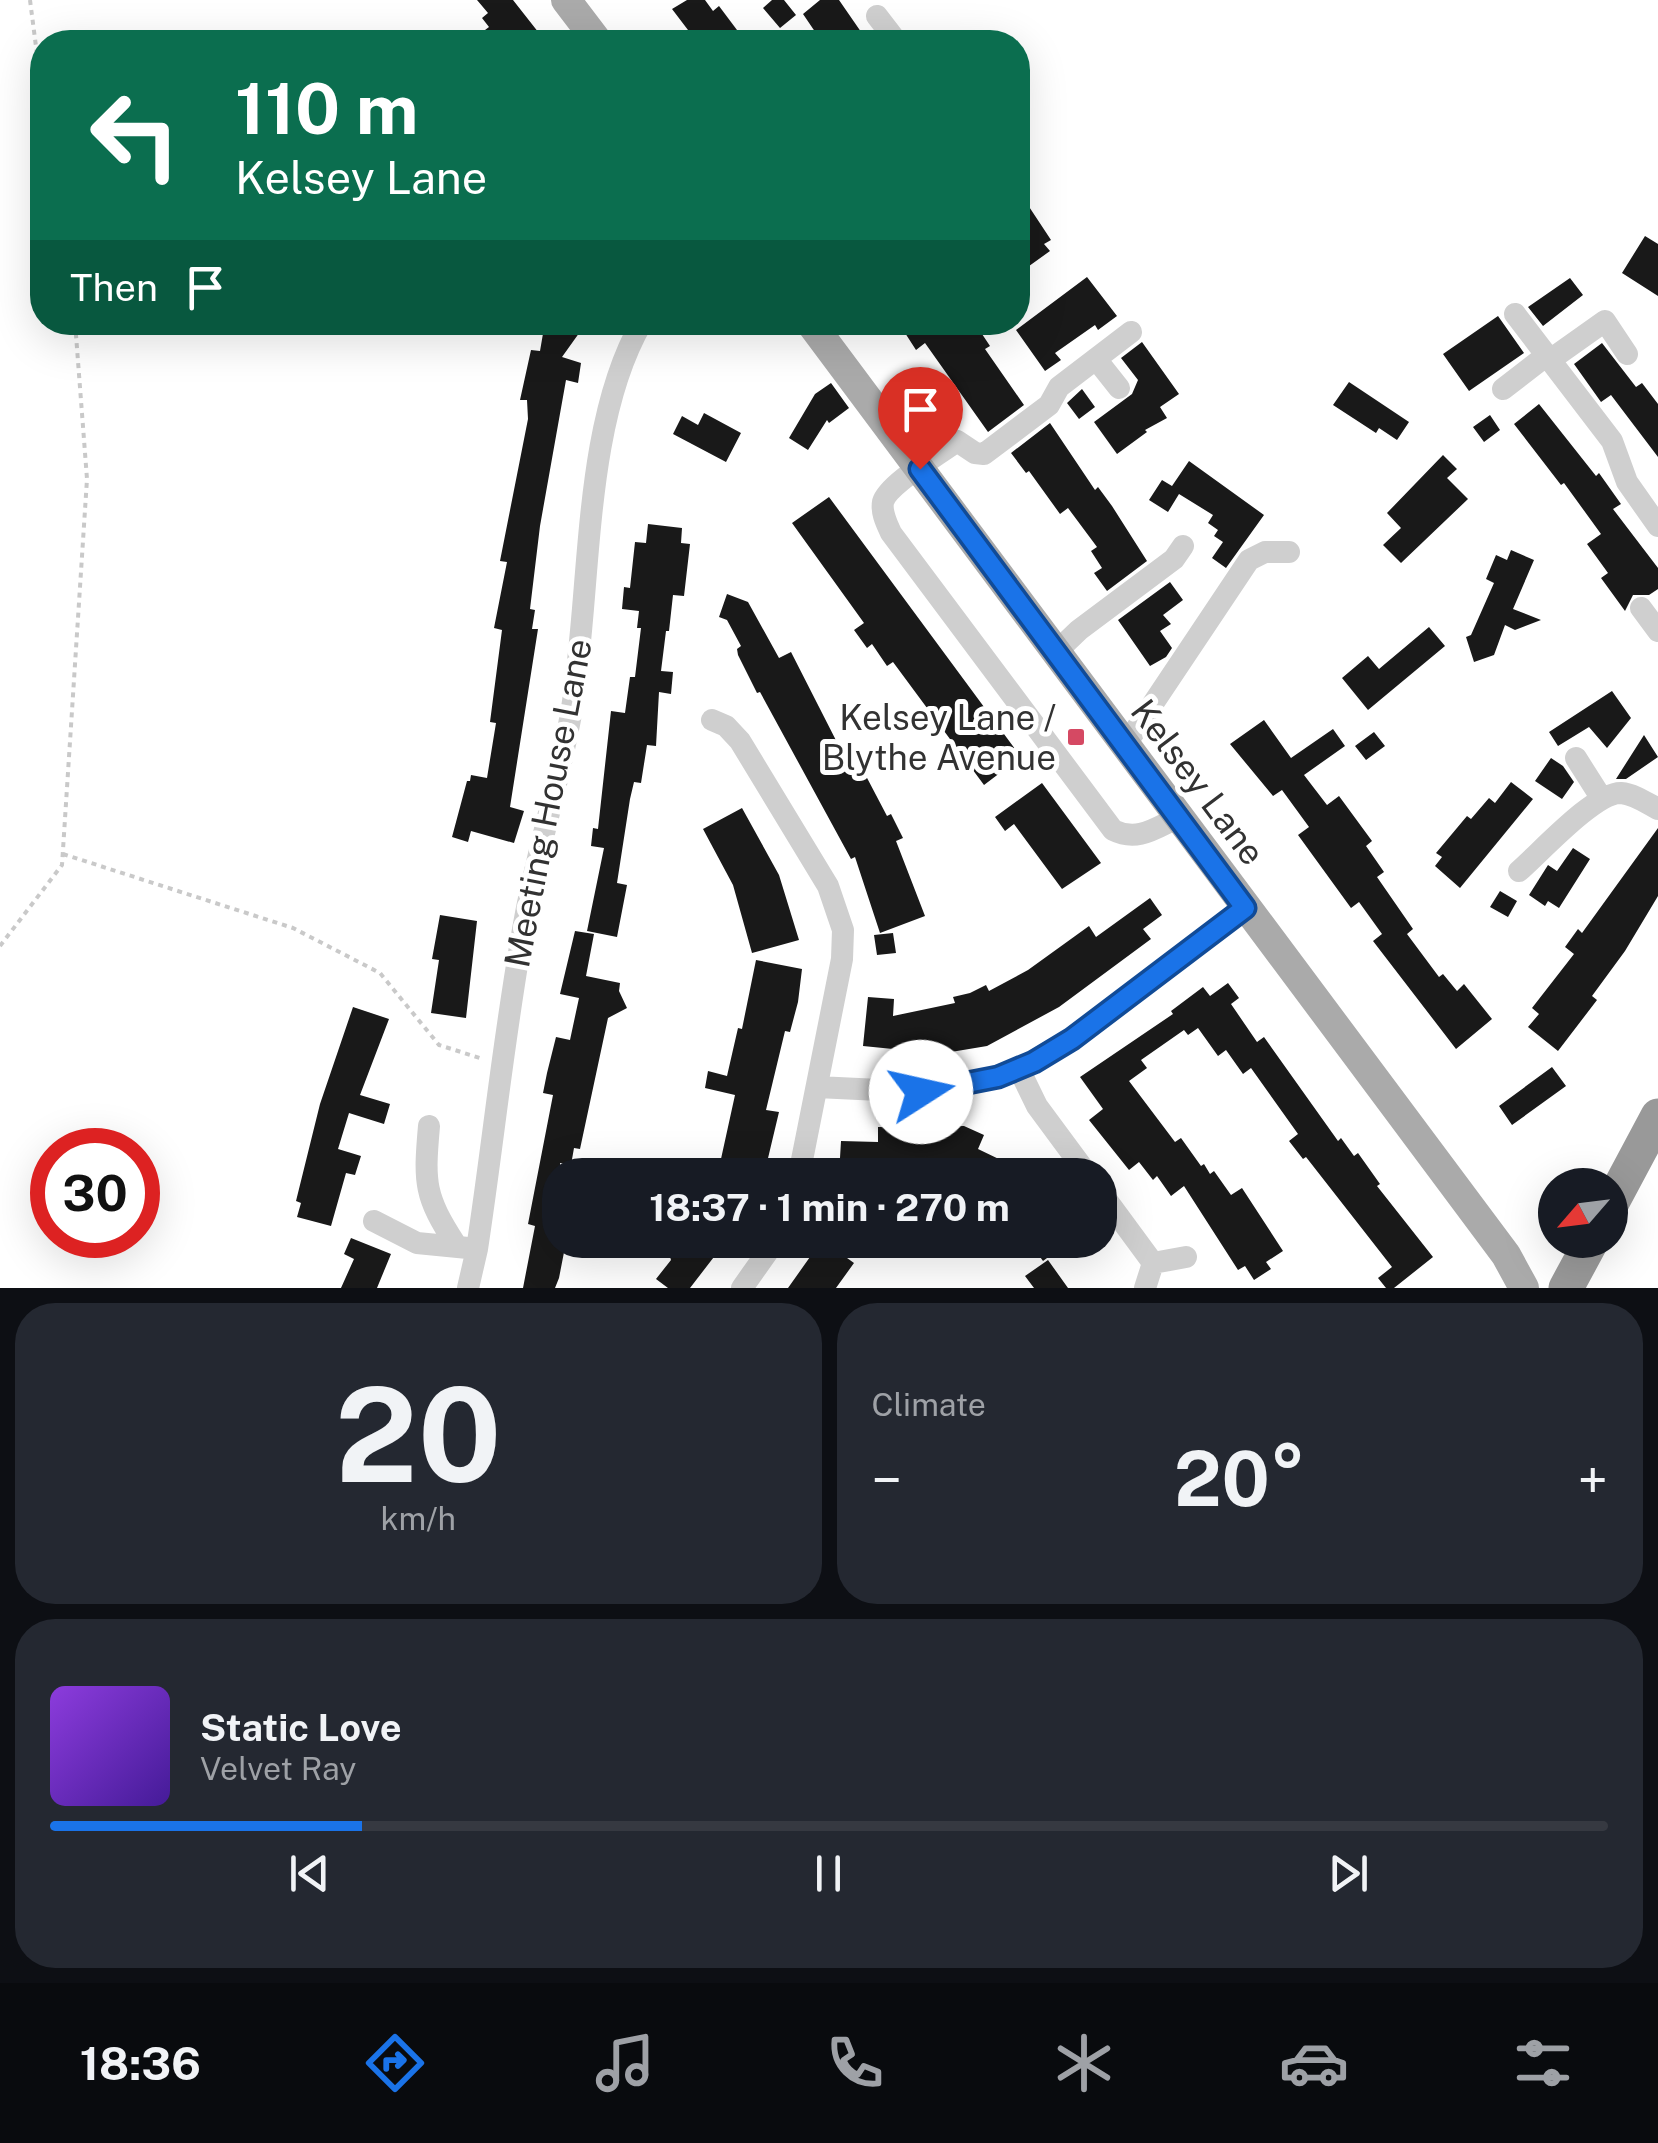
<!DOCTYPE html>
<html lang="en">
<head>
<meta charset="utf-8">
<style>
	:root { --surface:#171b24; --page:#242831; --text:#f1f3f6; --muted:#9ea1a6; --line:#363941; --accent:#1a73e8 }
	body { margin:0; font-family:"Public Sans",sans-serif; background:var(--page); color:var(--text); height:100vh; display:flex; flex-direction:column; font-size:38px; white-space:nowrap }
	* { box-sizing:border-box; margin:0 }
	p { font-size:32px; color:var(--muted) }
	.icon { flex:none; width:55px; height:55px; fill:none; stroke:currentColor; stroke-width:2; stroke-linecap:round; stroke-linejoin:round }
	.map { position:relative; height:1288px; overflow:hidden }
	.panel { display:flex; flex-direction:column; gap:15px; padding:15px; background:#0d0f14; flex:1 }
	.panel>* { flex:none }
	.banner { position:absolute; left:30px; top:30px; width:1000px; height:305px; border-radius:40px; box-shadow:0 10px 40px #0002; background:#0b6e4f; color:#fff; overflow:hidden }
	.needle { width:65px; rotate:242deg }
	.buttons { position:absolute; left:1538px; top:1168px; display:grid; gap:20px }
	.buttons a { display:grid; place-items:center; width:90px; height:90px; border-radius:50%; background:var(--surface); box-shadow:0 10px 40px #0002; font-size:50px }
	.speed { position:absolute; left:30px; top:1128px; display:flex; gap:20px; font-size:50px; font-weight:700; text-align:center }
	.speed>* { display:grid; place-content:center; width:130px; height:130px; border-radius:50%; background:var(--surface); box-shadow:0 10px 40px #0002; line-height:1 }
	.speed .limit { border:15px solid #d22; background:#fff; color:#111 }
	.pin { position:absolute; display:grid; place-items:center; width:85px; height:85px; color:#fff; margin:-102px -42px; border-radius:50% 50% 50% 0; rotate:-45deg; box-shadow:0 0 10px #0007 }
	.pin .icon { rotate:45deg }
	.me { position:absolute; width:110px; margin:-55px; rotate:80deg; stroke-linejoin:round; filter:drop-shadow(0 0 8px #0008) }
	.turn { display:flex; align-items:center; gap:35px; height:210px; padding:0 40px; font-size:45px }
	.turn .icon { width:130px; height:130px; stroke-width:2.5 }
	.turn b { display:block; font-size:70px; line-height:85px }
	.then { display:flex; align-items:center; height:95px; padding:0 40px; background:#0003; gap:20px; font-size:38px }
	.big { font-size:75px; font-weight:700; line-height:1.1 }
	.panel .tile { flex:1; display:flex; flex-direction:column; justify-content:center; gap:15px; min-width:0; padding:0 35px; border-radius:40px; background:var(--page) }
	.panel .dial { align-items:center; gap:0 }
	.dial b { font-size:130px; line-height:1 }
	.song { display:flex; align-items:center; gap:30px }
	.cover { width:120px; height:120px; border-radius:15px; background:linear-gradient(135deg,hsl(270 70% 55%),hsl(260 70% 35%)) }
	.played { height:10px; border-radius:5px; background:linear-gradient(90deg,var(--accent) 20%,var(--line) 20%) }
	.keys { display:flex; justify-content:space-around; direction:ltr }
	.heat { display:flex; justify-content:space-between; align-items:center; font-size:55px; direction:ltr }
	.panel .tiles { flex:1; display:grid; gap:15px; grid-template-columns:1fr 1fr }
	.tile:last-child { grid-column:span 2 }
	.trip { position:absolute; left:542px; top:1158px; width:575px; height:100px; border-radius:40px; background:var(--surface); box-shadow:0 10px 40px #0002; font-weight:700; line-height:100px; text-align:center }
	.dock { display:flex; height:160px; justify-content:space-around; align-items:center; background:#090b0e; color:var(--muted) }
	.dock .icon { width:70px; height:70px }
	.dock .on { color:var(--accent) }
	.dock b { font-size:45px; color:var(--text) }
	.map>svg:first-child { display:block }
	.building { fill:#191919 }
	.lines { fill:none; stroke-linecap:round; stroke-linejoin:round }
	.path { stroke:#c9c9c9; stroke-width:4; stroke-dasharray:5 5; stroke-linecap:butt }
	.minor { stroke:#cfcfcf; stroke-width:22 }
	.major { stroke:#aaa; stroke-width:30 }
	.highway { stroke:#999; stroke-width:35 }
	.route-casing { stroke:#114b97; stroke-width:25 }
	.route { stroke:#1a73e8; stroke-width:18 }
	.poi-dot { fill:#d54963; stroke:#fff; stroke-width:4 }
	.labels { text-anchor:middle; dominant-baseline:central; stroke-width:10; stroke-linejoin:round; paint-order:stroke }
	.poi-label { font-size:35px; fill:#323232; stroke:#fff; text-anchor:end }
	.street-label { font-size:35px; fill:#323232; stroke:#fff }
</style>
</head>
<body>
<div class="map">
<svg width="1658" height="1288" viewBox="0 0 1658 1288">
	<rect width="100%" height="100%" fill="#fff"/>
	<!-- building -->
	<path class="building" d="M477,0H513L546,42H495L485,30L489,27L482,18L488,13Z
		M687,0H705L713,11L719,6L746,42H672L688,30L672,9Z
		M772,0H784L796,15L780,28L763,8Z
		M820,0H839L868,42H822L803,14Z
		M1018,190L1051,240L1044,244L1050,251L1018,274Z
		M1645,236L1658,244V296L1622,273Z
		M1087,277L1117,316L1098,330L1095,325L1055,353L1061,360L1045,371L1016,330Z
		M1570,278L1583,295L1543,326L1528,307Z
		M1498,316L1524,353L1469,391L1443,354Z
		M545,322H587L562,357L581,363L578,383L566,380L540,526L530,609L535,610L532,629H538L510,807L524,811L514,843L471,831L468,842L452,837L467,781H470L471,775L487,778L496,723L490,722L502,630L494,628L507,562L500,561L528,419L527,400H520L531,350L540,351Z
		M898,322H974L990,346L985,349L1024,405L988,432L925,343L916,350Z
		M1142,342L1179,394L1160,407L1167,418L1145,430L1147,432L1117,454L1094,422L1132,394L1138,380L1121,358Z
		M1602,343L1636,387L1642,383L1658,404V457L1611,395L1601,402L1574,364Z
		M1349,382L1409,422L1397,440L1379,428L1376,433L1333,405Z
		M831,383L849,408L829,423L827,420L808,450L789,438L815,394Z
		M1082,389L1095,407L1079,419L1067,403Z
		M1539,404L1596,476L1599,473L1621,504L1613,509L1658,568V589L1649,595H1633L1625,611L1601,578L1608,573L1587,544L1601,534L1564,483L1561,485L1514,424Z
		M704,413L741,433L726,462L673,434L682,416L698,425Z
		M1490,415L1500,430L1484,442L1473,427Z
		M1050,423L1095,490L1098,487L1112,506L1147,561L1107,591L1094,573L1102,568L1091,551L1097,547L1068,508L1060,514L1029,471L1026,473L1011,453Z
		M1443,455L1457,469L1447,478L1468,499L1401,563L1383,545L1401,528L1387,513Z
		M1189,461L1264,515L1226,568L1212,558L1223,542L1214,536L1218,530L1208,523L1213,515L1179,494L1168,512L1149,500L1162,480L1172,486Z
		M829,497L1021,757L984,785L893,662L887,666L872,644L867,648L854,630L864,623L792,523Z
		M648,524L682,528L681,543L690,544L684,596L673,595L669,631H666L661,671L673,672L671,694L659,692L656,746L647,745L641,783L634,782L630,799L617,883L627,885L617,937L587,931L604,848L591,846L593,828L598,829L611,711L625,713L630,677H635L641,628H637L639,611L622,609L624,587L630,588L635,542L646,543Z
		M1511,550L1534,560L1513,609L1541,620L1515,630L1505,625L1494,655L1474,662L1466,637L1471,635L1494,583L1486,579L1496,555L1507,560Z
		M1170,582L1183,600L1163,615L1171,624L1160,631L1172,648L1166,657L1150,666L1118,620Z
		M727,594L748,602L779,658L791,652L846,760L855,755L887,816L891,814L903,838L896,841L925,916L880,933L855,857L851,859L760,692L757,693L738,655L737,649L741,646L727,620L719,617Z
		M1429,627L1445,646L1368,710L1342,678L1368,656L1379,669Z
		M1612,691L1631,718L1607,748L1589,727L1558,746L1549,732Z
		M1264,720L1291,758L1333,729L1345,746L1304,775L1327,805L1339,796L1372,841L1366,846L1384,872L1377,877L1413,929L1407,934L1439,977L1443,974L1457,991L1464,984L1492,1019L1456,1049L1373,941L1382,934L1359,902L1351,908L1298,835L1309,827L1282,790L1273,796L1230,744Z
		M1374,732L1385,746L1366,760L1355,746Z
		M1644,735L1658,757L1626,779H1616Z
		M1551,758L1563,766L1574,782L1562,799L1535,781Z
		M1511,782L1533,799L1460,888L1435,866L1442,857L1436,853L1467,816L1471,819L1489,798L1495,803Z
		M1042,783L1101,863L1062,889L1014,824L1005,831L995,817Z
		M742,808L779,875L799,940L752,953L733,885L703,829Z
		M1658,828V896L1625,951L1592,996L1597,1000L1558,1051L1528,1027L1539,1014L1532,1008L1574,954L1565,947L1578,929L1582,933Z
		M1573,848L1590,859L1559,908L1548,901L1545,906L1529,895L1548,865L1557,871Z
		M1500,891L1517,901L1508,917L1490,907Z
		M1150,898L1162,915L1143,929L1151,939L1059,1007L987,1046L915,1058L913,1051L863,1046L868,997L894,999L893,1016L955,1003L953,997L970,993L986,985L989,991L1028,970L1089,926L1096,937Z
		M440,915L477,921L466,1018L431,1013L439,960L432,959Z
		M575,931L594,934L586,976L620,983L619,991L627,1008L608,1018L580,1149L574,1148L571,1165L560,1163V1240L566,1242L559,1278L555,1288H523L535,1226L528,1224L553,1095L543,1093L547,1073L556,1037L570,1040L579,998L560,994Z
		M893,933L896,953L877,955L874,935Z
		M756,960L802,969L798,1002L790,1032L785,1031L766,1110L779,1112L764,1175L719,1168L735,1095L705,1088L708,1071L727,1076L738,1028L742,1029Z
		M1228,983L1239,998L1231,1004L1257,1042L1264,1037L1338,1141L1341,1138L1354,1156L1358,1153L1380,1184L1377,1186L1433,1257L1394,1288H1386L1378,1278L1392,1267L1306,1157L1303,1159L1289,1141L1298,1134L1251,1068L1243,1074L1226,1050L1218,1056L1198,1028L1188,1035L1184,1030L1141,1060L1147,1068L1129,1081L1175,1142L1181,1138L1201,1166L1204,1164L1210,1174L1214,1171L1231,1195L1242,1188L1283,1251L1266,1262L1271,1269L1254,1280L1245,1266L1238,1270L1184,1186L1171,1196L1157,1176L1153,1180L1139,1162L1129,1170L1089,1120L1103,1109L1080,1077L1173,1014L1171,1011L1203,987L1210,996Z
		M353,1007L389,1019L360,1095L390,1104L384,1124L349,1113L338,1149L361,1156L355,1175L346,1173L331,1226L297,1217L301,1203L296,1201L320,1104Z
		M1552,1067L1566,1086L1512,1125L1499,1106Z
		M964,1126L984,1135L978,1149L1032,1175H839L841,1141L878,1142V1127Z
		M351,1238L391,1254L377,1288H341L354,1259L344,1254Z
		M673,1240H727L690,1288H668L656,1279L671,1260L667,1247Z
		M822,1240L854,1263L836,1288H788Z
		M1028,1240H1071L1043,1261Z
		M1048,1260L1068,1288H1034L1025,1276Z"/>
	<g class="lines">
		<!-- path -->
		<path class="path" d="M30,0L42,93
			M63,854L293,928L380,973L439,1045L483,1059
			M0,946L62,865L87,479L75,322"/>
		<!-- minor -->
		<path class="minor" d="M877,16L897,42
			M1515,314L1612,441L1627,482L1658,526
			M1131,332L1059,387L1049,405L984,454L975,453L957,441C940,454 888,484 883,502C881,513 887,524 891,533L1113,830C1137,842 1154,829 1177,818
			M1096,359L1119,388
			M1550,360L1605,321L1627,354
			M1503,389L1547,355
			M1641,608L1658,631
			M1055,653L1079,630L1174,559L1183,546
			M712,720L726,726L740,741L828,886L843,930L842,959L799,1175
			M1124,747L1249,560L1265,552H1289
			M1576,758L1602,799
			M1519,871C1540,853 1595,792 1621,793C1634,794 1647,803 1658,809
			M1019,1069L1037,1106L1088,1175
			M817,1087L921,1092L970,1084L1019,1069L1071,1039L1245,908
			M429,1126C424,1183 424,1196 456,1245
			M1100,1191L1153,1263
			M374,1221L417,1243L468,1248
			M468,1288L477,1249C494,1137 505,1024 526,913C539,846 559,781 571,714C592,593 581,427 642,322
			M742,1288L776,1240
			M1145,1288L1153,1263L1186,1257"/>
		<!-- major -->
		<path class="major" d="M566,0L598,42
			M810,322L1506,1255L1524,1288"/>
		<!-- highway -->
		<path class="highway" d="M1610,1206L1658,1116
			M1566,1288L1592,1240"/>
	</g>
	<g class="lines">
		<defs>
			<path id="route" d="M920,469L1245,908L1072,1039L1034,1062L998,1077L921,1092"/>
		</defs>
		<!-- route casing -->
		<use href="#route" class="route-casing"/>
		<!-- route -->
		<use href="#route" class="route"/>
	</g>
	<!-- markers -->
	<rect class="poi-dot" x="1066" y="727" width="20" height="20" rx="5"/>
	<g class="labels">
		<!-- poi labels -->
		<g class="poi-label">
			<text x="1056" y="717">Kelsey Lane /<tspan x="1056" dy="40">Blythe Avenue</tspan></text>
		</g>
		<!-- street labels -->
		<g class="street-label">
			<text transform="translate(1198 782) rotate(53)">Kelsey Lane</text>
			<text transform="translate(548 803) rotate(-79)">Meeting House Lane</text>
		</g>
	</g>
</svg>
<div class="buttons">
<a><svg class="needle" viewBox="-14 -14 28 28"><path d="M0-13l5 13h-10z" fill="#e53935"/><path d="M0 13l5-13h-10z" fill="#9ea1a6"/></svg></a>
</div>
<div class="speed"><div class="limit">30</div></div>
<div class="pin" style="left:920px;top:469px;background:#d93025"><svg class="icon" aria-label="arrive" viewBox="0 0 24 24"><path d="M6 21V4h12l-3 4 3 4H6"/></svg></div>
<svg class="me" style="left:921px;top:1092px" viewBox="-20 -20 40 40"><circle r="19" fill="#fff"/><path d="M0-13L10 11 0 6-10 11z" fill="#1a73e8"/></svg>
<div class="trip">18:37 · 1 min · 270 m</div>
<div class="banner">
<div class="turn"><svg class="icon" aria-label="left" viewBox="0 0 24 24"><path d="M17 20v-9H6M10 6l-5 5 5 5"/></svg><div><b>110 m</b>Kelsey Lane</div></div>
<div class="then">Then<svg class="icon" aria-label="arrive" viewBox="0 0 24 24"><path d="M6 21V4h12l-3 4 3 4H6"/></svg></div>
</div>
</div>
<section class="panel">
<div class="tiles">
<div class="tile dial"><b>20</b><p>km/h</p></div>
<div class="tile"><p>Climate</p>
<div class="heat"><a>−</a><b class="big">20°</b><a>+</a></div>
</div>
<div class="tile">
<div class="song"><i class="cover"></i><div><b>Static Love</b><p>Velvet Ray</p></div></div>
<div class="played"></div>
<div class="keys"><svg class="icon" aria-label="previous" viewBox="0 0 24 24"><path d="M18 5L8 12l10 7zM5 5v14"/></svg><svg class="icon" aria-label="pause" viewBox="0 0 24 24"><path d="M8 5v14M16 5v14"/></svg><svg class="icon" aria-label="next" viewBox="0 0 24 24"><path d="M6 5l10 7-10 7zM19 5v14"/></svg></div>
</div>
</div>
</section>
<nav class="dock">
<b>18:36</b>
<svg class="icon on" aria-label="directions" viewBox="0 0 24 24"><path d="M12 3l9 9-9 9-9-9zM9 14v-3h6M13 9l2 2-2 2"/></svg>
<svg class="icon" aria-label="music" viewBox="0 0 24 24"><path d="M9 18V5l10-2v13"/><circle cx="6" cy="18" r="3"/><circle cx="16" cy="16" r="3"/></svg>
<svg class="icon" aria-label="phone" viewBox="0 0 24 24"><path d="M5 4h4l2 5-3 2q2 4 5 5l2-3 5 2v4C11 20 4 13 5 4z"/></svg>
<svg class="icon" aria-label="climate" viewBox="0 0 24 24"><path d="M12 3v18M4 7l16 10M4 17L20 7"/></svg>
<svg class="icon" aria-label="car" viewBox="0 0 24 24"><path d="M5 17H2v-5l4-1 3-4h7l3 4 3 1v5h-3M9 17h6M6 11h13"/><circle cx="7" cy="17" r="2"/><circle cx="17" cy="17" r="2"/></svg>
<svg class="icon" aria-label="filters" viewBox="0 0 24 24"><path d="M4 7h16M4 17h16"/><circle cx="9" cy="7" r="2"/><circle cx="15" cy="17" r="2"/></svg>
</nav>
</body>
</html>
